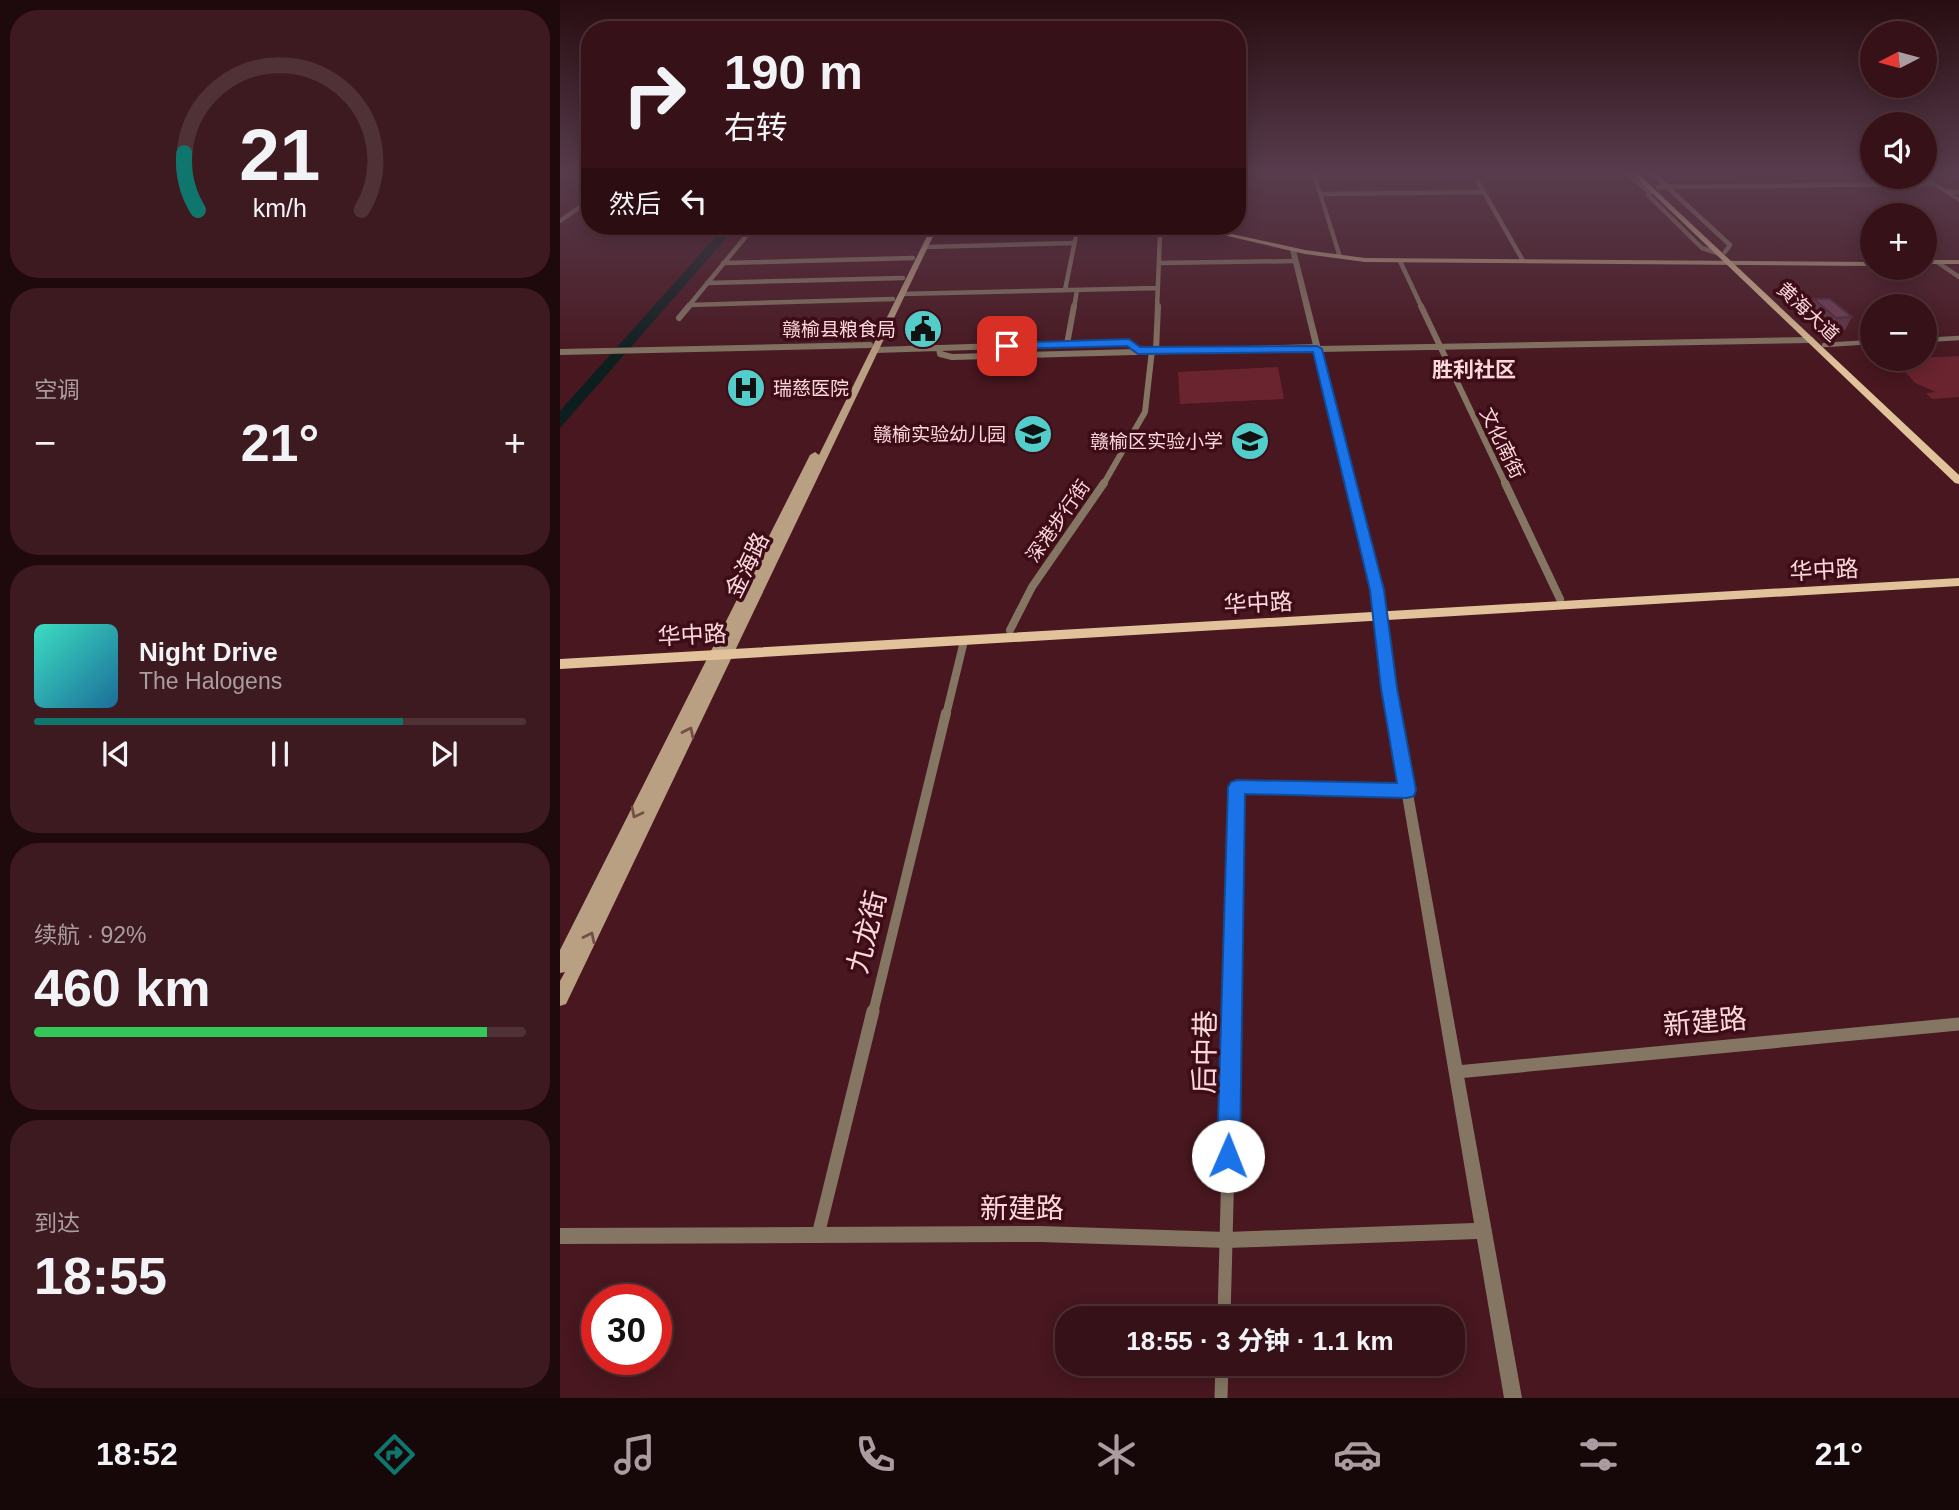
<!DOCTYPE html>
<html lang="zh">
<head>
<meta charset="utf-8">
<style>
	:root { --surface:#361117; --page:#3d1a20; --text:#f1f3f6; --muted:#aa9da1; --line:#503136; --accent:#0f766e }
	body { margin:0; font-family:Arial,"Noto Sans SC",sans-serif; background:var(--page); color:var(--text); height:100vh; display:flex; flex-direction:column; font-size:26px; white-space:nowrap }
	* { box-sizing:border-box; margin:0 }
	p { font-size:23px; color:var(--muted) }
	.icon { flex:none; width:38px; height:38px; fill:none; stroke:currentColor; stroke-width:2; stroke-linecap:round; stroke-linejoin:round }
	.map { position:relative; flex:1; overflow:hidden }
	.drawer { display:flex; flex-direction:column; gap:10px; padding:10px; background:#1e090d; width:560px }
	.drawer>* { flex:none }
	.top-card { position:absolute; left:21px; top:21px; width:665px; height:214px; border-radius:28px; box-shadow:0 4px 18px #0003,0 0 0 2px var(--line); background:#361117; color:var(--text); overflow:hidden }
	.needle { width:46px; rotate:264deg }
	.controls { position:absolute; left:1300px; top:21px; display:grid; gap:14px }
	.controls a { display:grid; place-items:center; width:77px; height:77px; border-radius:50%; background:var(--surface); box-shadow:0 4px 18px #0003,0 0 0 2px var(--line); font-size:35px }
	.speed { position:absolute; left:21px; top:1284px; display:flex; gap:14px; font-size:35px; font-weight:700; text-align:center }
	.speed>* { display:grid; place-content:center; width:91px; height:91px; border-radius:50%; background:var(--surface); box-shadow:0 4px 18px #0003,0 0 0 2px var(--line); line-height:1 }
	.speed .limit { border:10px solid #d22; background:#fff; color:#111 }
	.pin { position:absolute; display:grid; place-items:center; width:60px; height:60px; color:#fff; margin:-30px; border-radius:14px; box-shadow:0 4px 10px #0006 }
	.me { position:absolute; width:77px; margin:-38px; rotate:1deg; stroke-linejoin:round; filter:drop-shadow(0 0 5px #0008) }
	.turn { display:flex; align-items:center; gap:24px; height:147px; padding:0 28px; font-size:32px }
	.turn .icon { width:91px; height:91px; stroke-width:2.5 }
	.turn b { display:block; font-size:49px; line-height:60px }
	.then { display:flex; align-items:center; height:66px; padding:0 28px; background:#0003; gap:14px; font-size:26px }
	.big { font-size:52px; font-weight:700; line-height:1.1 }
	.drawer .tile { flex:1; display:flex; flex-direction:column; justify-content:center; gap:10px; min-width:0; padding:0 24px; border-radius:28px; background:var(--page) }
	.drawer .dial { align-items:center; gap:0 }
	.dial svg { height:182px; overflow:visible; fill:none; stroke:var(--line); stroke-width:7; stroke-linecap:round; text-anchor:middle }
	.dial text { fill:var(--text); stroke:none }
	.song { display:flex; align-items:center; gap:21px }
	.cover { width:84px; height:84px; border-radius:10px; background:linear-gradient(135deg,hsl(170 70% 55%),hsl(200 70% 35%)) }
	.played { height:7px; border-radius:4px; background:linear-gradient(90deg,var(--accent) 75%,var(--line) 75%) }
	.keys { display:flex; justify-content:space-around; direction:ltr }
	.heat { display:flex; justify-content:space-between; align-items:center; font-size:38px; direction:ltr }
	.charge { height:10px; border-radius:5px; background:linear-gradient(90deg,#34c759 92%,var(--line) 0) }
	.trip { position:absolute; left:495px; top:1306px; width:410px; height:70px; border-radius:28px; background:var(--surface); box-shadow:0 4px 18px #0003,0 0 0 2px var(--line); font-weight:700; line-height:70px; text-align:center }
	.tabs { display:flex; height:112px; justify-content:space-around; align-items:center; background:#160709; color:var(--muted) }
	.tabs .icon { width:49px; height:49px }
	.tabs .on { color:var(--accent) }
	.tabs b { font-size:32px; color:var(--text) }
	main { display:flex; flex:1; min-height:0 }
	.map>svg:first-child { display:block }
	.green { fill:#692430 }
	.water { fill:#0c1e1e }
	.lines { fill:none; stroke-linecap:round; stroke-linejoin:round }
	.pedestrian { stroke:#857663; stroke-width:4.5 }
	.minor-far4 { stroke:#857663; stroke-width:4.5 }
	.minor-far3 { stroke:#857663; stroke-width:6 }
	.minor-far2 { stroke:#857663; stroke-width:8 }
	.minor-far1 { stroke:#857663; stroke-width:10 }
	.minor { stroke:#857663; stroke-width:13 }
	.tertiary { fill:#857663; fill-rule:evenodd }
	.secondary { fill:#b9a082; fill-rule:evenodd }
	.primary { fill:#e1c29a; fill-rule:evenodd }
	.wall { fill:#603547 }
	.building { fill:#703e53; stroke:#4e2b3a; stroke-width:2 }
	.oneway { stroke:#754f47 }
	.route { fill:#1a73e8; stroke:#114b97; stroke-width:2 }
	.labels { text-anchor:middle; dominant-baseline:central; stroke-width:7; stroke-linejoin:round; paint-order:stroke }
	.far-street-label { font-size:19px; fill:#fad8db; stroke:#3d0c16 }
	.far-poi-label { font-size:19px; fill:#fad8db; stroke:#3d0c16; text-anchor:end }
	.far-neighbourhood-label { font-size:21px; font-weight:bold; fill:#fad8db; stroke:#3d0c16 }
	.street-label { font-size:23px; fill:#fad8db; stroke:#3d0c16 }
	.near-street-label { font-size:28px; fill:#fad8db; stroke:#3d0c16 }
</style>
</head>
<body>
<main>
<section class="drawer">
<div class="tile dial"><svg viewBox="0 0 100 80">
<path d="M14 69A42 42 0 1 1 86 69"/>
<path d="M14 69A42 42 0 0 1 8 44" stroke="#0f766e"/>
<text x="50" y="56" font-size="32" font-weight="700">21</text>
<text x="50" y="72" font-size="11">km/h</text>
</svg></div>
<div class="tile"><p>空调</p>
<div class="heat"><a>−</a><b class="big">21°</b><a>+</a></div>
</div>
<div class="tile">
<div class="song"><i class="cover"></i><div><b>Night Drive</b><p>The Halogens</p></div></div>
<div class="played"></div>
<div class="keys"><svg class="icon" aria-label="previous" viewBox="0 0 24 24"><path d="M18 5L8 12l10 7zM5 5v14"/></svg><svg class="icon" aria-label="pause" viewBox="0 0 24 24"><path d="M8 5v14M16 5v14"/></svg><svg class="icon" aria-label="next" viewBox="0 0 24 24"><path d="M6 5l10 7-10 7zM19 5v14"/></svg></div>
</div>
<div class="tile"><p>续航 · 92%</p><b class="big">460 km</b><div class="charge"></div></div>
<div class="tile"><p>到达</p><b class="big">18:55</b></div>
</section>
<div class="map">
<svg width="1399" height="1398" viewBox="0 0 1399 1398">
	<rect width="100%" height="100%" fill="#48171f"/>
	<!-- green -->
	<path class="green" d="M1399,356V397L1372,399L1366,393L1376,392L1355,383L1346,373L1348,367H1337L1328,359Z
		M718,367L724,399L620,404L618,372Z"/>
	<!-- water -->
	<path class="water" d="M165,226H177L0,428V411Z"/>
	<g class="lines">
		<!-- pedestrian -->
		<path class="pedestrian" d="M1365,340L1399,338
			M1264,345L1312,342"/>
		<!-- minor-far4 -->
		<path class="minor-far4" d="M1064,171L1090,193L1088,195L1142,248L1160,254
			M1090,171L1170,245L1165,252
			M917,180L962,259
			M1098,187L1375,184
			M1387,192H1399
			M760,194L924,192
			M0,221L30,200
			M365,247L514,243
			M840,261L862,308
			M1377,262L1399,277
			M163,263L353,258
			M599,263L736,261
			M147,283L343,278
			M505,290L518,226
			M342,294L598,288
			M129,305L333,299
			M127,308L187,235L367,230
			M514,308L517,290
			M597,308L600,234L610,226"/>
		<!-- minor-far3 -->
		<path class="minor-far3" d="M861,306L946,485
			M119,318L129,306
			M507,344L514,306
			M379,348L380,354L392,357L757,347
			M757,349L1251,340
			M315,350L569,342L578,351
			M596,350L598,306
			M0,352L310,345
			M543,485L585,412L592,350"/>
		<!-- minor-far2 -->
		<path class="minor-far2" d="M945,483L1000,599
			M450,630L472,587L544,483
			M386,715L404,641"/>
		<!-- minor-far1 -->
		<path class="minor-far1" d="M313,1013L386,713
			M671,1013L677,787L847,790"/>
		<!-- minor -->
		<path class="minor" d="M897,1072L1399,1024
			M258,1235L313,1011
			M664,1318L672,1011
			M661,1398L662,1363"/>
		<!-- tertiary -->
		<path class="tertiary" d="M751,171H755L782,256L777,255Z
			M1365,176L1399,198V202L1363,178Z
			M733,248L736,250L822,590L834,688L962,1398H944L917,1239L667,1248L480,1242L0,1244V1228L480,1226L667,1232L914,1223L824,688L812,590L730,250Z"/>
		<!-- secondary -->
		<path class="secondary" d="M372,226H378L6,1004L0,1006V981L5,972L0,973V950L250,455L255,452L259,455Z
			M624,226H635L745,250L805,258L1312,262V266L805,262L745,254Z
			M1365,260H1399V264H1365Z"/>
		<!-- primary -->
		<path class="primary" d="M1069,171H1075L1399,475V484L1395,483Z
			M1399,578V586L0,669V659Z"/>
	</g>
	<!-- wall -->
	<path class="wall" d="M1254,299L1292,317L1285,330H1269L1248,312Z"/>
	<!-- building -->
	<path class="building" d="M1254,299H1270L1292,317L1276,318Z"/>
	<!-- one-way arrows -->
	<defs><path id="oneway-chevron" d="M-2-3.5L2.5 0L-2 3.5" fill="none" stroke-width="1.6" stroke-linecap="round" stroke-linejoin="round" transform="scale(1.75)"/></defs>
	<g class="oneway">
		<use href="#oneway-chevron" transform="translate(129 732) rotate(-64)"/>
		<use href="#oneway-chevron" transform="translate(76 813) rotate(117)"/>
		<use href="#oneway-chevron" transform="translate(30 937) rotate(-64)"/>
	</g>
	<!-- sky -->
	<linearGradient id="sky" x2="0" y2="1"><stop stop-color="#280d11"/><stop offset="0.47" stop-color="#583c4d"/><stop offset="1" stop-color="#583c4d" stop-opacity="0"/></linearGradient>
	<rect width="1399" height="366" fill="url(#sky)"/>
	<!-- route -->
	<path class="route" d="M569,339L580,347L757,346L762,349L824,590L837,688L856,790L854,796L847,798L685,794L680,1156L677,1164L668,1168L660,1164L657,1156L668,787L671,782L677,780L837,783L821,688L810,590L753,352L578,354L567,346L447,349L442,346L447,343Z"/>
	<!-- icons -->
	<defs>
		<symbol id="civic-disc" viewBox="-11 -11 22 22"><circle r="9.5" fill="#53cdca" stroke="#3d0c16"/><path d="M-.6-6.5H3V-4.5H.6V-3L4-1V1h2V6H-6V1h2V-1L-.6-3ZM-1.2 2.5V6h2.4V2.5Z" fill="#111"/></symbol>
		<symbol id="hospital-disc" viewBox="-11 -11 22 22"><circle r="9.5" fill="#53cdca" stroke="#3d0c16"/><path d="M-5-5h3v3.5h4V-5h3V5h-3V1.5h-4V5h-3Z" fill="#111"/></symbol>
		<symbol id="school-disc" viewBox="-11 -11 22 22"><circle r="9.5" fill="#53cdca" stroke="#3d0c16"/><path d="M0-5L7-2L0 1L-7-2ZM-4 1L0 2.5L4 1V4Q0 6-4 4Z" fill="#111"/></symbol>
	</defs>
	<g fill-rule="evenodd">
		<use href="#civic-disc" x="341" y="307" width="44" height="44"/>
		<use href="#hospital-disc" x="164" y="366" width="44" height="44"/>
		<use href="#school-disc" x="451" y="412" width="44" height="44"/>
		<use href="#school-disc" x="668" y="419" width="44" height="44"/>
	</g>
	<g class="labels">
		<!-- far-street labels -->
		<g class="far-street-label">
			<text transform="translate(1248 312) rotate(43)">黄海大道</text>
			<text transform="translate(942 443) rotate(64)">文化南街</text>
			<text transform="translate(498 521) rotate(-55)">深港步行街</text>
		</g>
		<!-- far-poi labels -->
		<g class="far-poi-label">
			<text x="336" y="329">赣榆县粮食局</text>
			<text x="213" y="388" text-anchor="start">瑞慈医院</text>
			<text x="446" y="434">赣榆实验幼儿园</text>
			<text x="663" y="441">赣榆区实验小学</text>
		</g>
		<!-- far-neighbourhood labels -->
		<g class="far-neighbourhood-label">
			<text x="914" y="369">胜利社区</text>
		</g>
		<!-- street labels -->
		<g class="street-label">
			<text transform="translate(187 565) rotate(-64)">金海路</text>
			<text transform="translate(1264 570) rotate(-3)">华中路</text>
			<text transform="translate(698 603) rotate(-3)">华中路</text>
			<text transform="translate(132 635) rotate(-3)">华中路</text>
		</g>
		<!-- near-street labels -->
		<g class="near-street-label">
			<text transform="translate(307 932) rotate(-76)">九龙街</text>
			<text transform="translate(1145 1022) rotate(-5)">新建路</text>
			<text transform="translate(645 1052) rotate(-89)">后中巷</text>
			<text x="462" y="1208">新建路</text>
		</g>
	</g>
</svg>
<div class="controls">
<a><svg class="needle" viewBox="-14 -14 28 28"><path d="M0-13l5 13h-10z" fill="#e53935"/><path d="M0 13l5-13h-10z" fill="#aa9da1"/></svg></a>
<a><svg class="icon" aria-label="sound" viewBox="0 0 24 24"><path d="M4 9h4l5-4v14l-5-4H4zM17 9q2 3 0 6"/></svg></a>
<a>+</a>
<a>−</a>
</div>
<div class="speed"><div class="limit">30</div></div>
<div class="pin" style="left:447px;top:346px;background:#d93025"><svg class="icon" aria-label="arrive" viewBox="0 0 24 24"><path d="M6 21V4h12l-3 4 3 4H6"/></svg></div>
<svg class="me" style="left:668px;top:1156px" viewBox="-20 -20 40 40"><circle r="19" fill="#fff"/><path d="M0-13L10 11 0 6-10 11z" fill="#1a73e8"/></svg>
<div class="trip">18:55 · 3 分钟 · 1.1 km</div>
<div class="top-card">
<div class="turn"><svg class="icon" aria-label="right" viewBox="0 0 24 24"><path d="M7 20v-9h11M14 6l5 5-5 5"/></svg><div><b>190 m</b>右转</div></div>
<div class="then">然后<svg class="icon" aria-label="left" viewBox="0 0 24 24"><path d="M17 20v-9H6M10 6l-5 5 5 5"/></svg></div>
</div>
</div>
</main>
<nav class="tabs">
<b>18:52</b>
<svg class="icon on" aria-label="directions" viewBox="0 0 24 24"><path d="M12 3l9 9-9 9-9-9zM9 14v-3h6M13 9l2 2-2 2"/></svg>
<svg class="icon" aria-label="music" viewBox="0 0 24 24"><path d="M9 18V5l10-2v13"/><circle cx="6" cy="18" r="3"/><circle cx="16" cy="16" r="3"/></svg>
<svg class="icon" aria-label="phone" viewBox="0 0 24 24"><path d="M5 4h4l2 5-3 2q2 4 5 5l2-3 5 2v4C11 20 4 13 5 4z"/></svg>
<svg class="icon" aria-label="climate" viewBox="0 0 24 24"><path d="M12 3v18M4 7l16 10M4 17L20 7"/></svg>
<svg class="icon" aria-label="car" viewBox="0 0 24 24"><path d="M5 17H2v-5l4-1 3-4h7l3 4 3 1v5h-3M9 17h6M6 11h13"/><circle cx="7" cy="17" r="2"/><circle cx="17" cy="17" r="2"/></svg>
<svg class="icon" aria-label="filters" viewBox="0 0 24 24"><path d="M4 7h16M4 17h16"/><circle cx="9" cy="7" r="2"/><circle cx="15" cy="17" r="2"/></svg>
<b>21°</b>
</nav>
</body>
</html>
